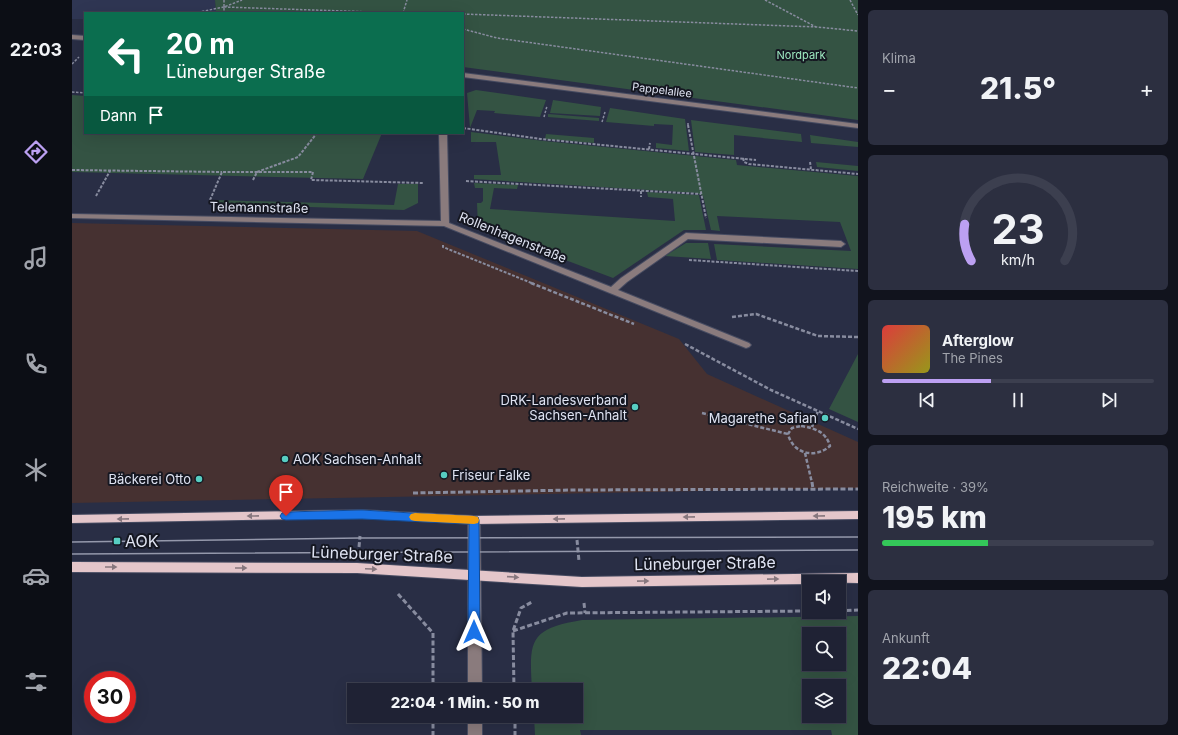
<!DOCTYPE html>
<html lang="de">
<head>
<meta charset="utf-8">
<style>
	:root { --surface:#1f2234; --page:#2c2f40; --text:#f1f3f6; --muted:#a1a4ac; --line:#3c3f4f; --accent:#bca0f2 }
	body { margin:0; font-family:Inter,sans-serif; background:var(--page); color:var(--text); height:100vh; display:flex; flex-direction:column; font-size:15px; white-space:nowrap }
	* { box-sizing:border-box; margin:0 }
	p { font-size:13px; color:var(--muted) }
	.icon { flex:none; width:22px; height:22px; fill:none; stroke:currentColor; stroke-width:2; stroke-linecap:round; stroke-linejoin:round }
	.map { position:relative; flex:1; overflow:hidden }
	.sheet { display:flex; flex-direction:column; gap:10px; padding:10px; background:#11131d; width:320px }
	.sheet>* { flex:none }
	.guide { position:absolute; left:12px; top:12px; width:380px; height:122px; border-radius:0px; box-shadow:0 4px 16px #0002,0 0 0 1px var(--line); background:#0b6e4f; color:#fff; overflow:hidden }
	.tools { position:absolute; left:730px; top:575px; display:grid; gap:8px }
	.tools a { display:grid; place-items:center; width:44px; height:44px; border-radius:0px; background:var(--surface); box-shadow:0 4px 16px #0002,0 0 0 1px var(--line); font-size:20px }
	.speed { position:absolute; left:12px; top:671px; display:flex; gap:8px; font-size:20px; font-weight:700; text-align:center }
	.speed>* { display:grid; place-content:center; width:52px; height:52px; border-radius:50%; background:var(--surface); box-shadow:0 4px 16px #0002,0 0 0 1px var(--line); line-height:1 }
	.speed .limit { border:6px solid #d22; background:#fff; color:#111 }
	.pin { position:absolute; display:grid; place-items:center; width:34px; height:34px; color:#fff; margin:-41px -17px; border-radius:50% 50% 50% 0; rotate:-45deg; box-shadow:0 0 4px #0007 }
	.pin .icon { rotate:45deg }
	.me { position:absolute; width:44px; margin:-22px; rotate:0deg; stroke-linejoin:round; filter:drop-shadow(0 0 3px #0008) }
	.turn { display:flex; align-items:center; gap:14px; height:84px; padding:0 16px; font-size:18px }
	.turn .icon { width:52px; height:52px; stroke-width:2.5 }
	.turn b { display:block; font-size:28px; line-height:34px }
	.then { display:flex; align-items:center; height:38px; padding:0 16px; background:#0003; gap:8px; font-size:15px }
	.big { font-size:30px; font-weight:800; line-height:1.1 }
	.sheet .card { flex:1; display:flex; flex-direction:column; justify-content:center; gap:6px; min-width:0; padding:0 14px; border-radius:6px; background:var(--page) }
	.sheet .dial { align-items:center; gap:0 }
	.dial svg { height:104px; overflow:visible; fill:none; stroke:var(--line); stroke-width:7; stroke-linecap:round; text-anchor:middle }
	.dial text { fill:var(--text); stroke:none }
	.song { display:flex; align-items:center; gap:12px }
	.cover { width:48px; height:48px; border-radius:6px; background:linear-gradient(135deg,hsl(0 70% 55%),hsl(60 70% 35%)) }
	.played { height:4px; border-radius:2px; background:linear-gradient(90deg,var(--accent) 40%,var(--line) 40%) }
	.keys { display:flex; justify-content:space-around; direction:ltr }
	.heat { display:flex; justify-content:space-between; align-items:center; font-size:22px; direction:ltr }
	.charge { height:6px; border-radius:3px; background:linear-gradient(90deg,#34c759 39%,var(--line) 0) }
	.trip { position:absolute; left:275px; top:683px; width:236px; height:40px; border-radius:0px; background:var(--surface); box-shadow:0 4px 16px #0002,0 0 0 1px var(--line); font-weight:800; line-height:40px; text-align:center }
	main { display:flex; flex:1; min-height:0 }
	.tab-bar { display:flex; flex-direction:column; width:72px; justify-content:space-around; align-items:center; background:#0c0e15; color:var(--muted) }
	.tab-bar .icon { width:28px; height:28px }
	.tab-bar .current { color:var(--accent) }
	.tab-bar b { font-size:18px; color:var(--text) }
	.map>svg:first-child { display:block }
	.commercial { fill:#463131 }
	.built { fill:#2f3653 }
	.green { fill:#345343; fill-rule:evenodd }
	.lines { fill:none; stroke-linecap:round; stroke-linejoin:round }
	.minor-casing { stroke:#464b61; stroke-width:2 }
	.major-casing { stroke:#464b61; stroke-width:2 }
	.path-far3 { stroke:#888c9f; stroke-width:1.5; stroke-dasharray:2.5 1.5; stroke-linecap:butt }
	.path-far2 { stroke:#888c9f; stroke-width:2; stroke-dasharray:3 1.5; stroke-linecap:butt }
	.path-far1 { stroke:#888c9f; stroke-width:2.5; stroke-dasharray:4 2; stroke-linecap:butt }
	.path { stroke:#888c9f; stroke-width:3; stroke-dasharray:5 2.5; stroke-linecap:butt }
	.minor { fill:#8a7b7d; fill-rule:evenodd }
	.major { fill:#e4c6ca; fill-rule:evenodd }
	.tram { stroke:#9498ab; stroke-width:1.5 }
	.oneway { fill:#87777e }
	.route { fill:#1a73e8; stroke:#114b97 }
	.slow { fill:#f59e0b }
	.poi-dot { fill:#57cec2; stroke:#151721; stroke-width:1.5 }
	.labels { text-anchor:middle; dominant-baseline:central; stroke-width:4; stroke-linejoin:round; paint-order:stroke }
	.far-park-label { font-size:11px; fill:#9de9c0; stroke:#151721 }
	.far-street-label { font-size:11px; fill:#dfe3f2; stroke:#151721 }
	.street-label { font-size:13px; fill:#dfe3f2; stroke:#151721 }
	.poi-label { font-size:13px; fill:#dfe3f2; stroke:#151721; text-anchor:end }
	.near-poi-label { font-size:16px; fill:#dfe3f2; stroke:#151721; text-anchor:start }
	.near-street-label { font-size:16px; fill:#dfe3f2; stroke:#151721 }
</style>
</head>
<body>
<main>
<nav class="tab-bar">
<b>22:03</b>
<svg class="icon current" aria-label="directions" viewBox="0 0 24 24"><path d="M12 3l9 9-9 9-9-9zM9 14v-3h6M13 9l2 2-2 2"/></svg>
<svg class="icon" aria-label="music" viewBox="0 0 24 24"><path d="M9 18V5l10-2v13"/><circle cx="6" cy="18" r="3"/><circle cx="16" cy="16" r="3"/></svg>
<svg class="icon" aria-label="phone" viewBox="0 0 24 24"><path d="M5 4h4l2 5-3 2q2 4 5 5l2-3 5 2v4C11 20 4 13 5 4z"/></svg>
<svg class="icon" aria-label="climate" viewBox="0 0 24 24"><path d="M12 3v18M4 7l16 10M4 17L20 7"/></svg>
<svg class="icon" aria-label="car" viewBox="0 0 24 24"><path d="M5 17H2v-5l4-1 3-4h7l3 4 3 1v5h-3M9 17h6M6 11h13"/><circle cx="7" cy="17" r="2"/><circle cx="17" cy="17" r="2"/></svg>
<svg class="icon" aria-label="filters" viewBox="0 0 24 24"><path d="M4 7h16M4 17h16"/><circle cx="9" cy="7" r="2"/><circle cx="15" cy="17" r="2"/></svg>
</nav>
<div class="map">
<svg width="786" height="735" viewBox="0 0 786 735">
	<rect width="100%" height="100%" fill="#292e45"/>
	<!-- commercial -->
	<path class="commercial" d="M0,223L345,231L607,339L635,374L786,442V488L0,503Z"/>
	<!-- built -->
	<path class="built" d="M0,0H143L144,13H13V19H0Z"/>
	<!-- green -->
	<path class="green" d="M143,0H786V120L391,67V13H144Z
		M404,90L474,100L468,117L422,113L423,111L405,110L398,128L395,93Z
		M0,95L13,96V133H310L291,179L0,172Z
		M481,100L529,107L528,116L478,113Z
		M538,108L613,119L617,151L584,148V143L600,145L601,125L582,124V126L534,122Z
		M476,114L527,118V121L476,117Z
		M619,120L729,134L730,142L662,135V155L623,152Z
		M399,132L472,141L664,160L665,165L786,176V269L645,260L642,244L779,251L768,222L645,216L648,231L639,230L631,196L625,193L402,179V175H429L424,142H399Z
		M474,134L522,138V143L473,139Z
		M738,135L786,142V147L739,143Z
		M744,162L786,166V171L745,167Z
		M402,183L446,185L445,189L422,188L418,209L603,221L601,199L576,197L575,192L627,195L634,230H612L541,278L406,227L405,203H409L411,201V188H403Z
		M326,184H346V203L332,210L140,204L142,200L322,205Z
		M614,243H636L639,259L593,256Z
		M786,354V422L757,409Z
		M786,616V735H760L759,730H508L509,735H463L462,716H504V690H460C457,640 457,629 510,620ZM737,634H767V664H737ZM737,686H767V716H737Z"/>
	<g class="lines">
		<defs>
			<path id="minor" d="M0,35L13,36V40L0,39Z
				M391,73L786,124V128L391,77Z
				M367,133H375L377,223L539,287L549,278L614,233L769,241L773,244L769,247L616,239L555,282L546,290L677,343L679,345L677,347L674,348L372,226L0,218V214L369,221Z
				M402,516L406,517L408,520L410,690H396V520L398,517Z
				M396,716H410V735H396Z"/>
			<path id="major" d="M290,510L402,516L786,511V519L402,524L290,518L0,523V515Z
				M0,562L285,563L510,577L786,573V583L737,582V584L510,587L285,573L0,572Z"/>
		</defs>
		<!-- minor casing -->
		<use href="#minor" class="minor-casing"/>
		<!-- major casing -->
		<use href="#major" class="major-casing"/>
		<!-- path-far3 -->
		<path class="path-far3" d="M152,0V13
			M693,0L744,27
			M778,0L786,15
			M152,7L331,13
			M122,13L152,7L170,0
			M331,13L335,0
			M391,14L745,27L786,31
			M391,29L425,38L786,88
			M0,64L7,57
			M0,92L13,93
			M472,117L475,106
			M530,122L533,112
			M616,123V126"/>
		<!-- path-far2 -->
		<path class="path-far2" d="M616,125L634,218
			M391,128L469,139L684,160
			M577,149L578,143
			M671,158L672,162L677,164L786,174
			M738,162L739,169
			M0,170L150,172
			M181,180L185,172L226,157L245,133
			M394,181L629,194
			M569,191V197
			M24,196L38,171
			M138,200L150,172H241L239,180L351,183
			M371,245V247L462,284
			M617,260L786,271"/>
		<!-- path-far1 -->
		<path class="path-far1" d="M459,283L562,324
			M660,317L684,314L746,336L786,337
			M613,344L699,390L786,429
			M630,413L716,434
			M729,426C743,428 754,432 758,446C743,459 721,454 716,434L720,428Z
			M740,427L746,411
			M733,453L740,483"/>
		<!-- path -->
		<path class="path" d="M740,482L741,489
			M341,493L501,490L786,489
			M505,540L507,561
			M287,547L288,536
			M326,594L361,633V690
			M512,603L513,613
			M767,611L786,610
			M441,631L495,613L737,611
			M442,690L441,631L449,608L460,602
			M361,716V735
			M443,716V735"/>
		<!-- minor -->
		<use href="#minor" class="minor"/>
		<!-- major -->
		<use href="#major" class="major"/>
		<!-- tram -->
		<path class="tram" d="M0,542L288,538L786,537
			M0,554L786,550"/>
	</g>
	<!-- one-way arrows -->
	<defs><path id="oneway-solid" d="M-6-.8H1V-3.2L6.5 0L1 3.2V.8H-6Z"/></defs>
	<g class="oneway">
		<use href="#oneway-solid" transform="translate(181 516) rotate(179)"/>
		<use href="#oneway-solid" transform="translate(747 516) rotate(179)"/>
		<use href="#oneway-solid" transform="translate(617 517) rotate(179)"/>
		<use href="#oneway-solid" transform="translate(51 519) rotate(179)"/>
		<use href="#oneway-solid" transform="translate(487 519) rotate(179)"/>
		<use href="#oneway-solid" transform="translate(39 567)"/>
		<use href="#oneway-solid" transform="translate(169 568)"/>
		<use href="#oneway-solid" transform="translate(299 569) rotate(3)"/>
		<use href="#oneway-solid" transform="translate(441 577) rotate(4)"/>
		<use href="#oneway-solid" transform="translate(701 579) rotate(-1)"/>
		<use href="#oneway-solid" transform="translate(571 581) rotate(-1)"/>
	</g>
	<!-- route -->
	<path class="route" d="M290,510L406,517L407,520L408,632L407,635L402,637L398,635L396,632L397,524L290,519L214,520L210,519L208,516L210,513L214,512Z"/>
	<!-- slow -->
	<path class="slow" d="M343,513L402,516L406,517L407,520L406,523L402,524L343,521L339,520L337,517L339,514Z"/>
	<!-- markers -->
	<g class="poi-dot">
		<circle cx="563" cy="407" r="4"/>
		<circle cx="753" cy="418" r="4"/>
		<circle cx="213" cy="459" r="4"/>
		<circle cx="372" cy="475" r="4"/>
		<circle cx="127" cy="479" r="4"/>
		<rect x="41" y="537" width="8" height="8" rx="2"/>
	</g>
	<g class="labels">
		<!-- far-park labels -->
		<g class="far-park-label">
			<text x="729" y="55">Nordpark</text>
		</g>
		<!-- far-street labels -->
		<g class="far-street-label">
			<text transform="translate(590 90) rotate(7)">Pappelallee</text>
		</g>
		<!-- street labels -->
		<g class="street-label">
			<text transform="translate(187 207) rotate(1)">Telemannstraße</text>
			<text transform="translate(441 237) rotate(22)">Rollenhagenstraße</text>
		</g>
		<!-- poi labels -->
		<g class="poi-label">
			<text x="555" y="400">DRK-Landesverband<tspan x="555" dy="15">Sachsen-Anhalt</tspan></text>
			<text x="745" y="418">Magarethe Safian</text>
			<text x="221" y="459" text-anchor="start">AOK Sachsen-Anhalt</text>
			<text x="380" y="475" text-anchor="start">Friseur Falke</text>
			<text x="119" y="479">Bäckerei Otto</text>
		</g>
		<!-- near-poi labels -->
		<g class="near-poi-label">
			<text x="53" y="541">AOK</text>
		</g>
		<!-- near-street labels -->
		<g class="near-street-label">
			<text transform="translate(310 554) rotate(2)">Lüneburger Straße</text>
			<text transform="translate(633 563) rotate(-1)">Lüneburger Straße</text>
		</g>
	</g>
</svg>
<div class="tools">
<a><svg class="icon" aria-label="sound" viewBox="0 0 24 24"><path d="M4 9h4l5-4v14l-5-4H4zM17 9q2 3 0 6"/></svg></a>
<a><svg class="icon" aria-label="search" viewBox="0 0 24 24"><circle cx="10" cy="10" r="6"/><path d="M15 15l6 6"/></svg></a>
<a><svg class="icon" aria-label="layers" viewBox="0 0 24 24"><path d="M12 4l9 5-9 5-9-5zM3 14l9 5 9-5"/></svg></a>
</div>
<div class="speed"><div class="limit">30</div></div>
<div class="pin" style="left:214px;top:516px;background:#d93025"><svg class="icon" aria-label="arrive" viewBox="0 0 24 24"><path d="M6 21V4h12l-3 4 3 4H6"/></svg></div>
<svg class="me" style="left:402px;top:632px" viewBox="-20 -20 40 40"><path d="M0-17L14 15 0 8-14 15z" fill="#1a73e8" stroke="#fff" stroke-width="4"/></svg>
<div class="trip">22:04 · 1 Min. · 50 m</div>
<div class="guide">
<div class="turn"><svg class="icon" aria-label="left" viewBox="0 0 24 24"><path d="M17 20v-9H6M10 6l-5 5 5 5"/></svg><div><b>20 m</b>Lüneburger Straße</div></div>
<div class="then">Dann<svg class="icon" aria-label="arrive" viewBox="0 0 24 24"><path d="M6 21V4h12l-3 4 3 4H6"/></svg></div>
</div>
</div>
<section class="sheet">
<div class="card"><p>Klima</p>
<div class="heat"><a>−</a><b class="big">21.5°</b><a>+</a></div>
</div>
<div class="card dial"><svg viewBox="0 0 100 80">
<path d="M14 69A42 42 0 1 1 86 69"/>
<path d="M14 69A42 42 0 0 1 9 41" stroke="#bca0f2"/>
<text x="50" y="56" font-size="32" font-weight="700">23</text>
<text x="50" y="72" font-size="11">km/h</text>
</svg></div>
<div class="card">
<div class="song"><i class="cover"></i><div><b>Afterglow</b><p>The Pines</p></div></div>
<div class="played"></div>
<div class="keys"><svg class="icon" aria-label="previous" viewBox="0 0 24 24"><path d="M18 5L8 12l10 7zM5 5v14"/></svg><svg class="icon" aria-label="pause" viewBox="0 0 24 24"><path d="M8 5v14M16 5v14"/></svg><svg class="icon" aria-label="next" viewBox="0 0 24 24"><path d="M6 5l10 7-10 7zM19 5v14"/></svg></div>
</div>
<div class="card"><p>Reichweite · 39%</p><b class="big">195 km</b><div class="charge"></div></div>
<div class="card"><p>Ankunft</p><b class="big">22:04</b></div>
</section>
</main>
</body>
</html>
